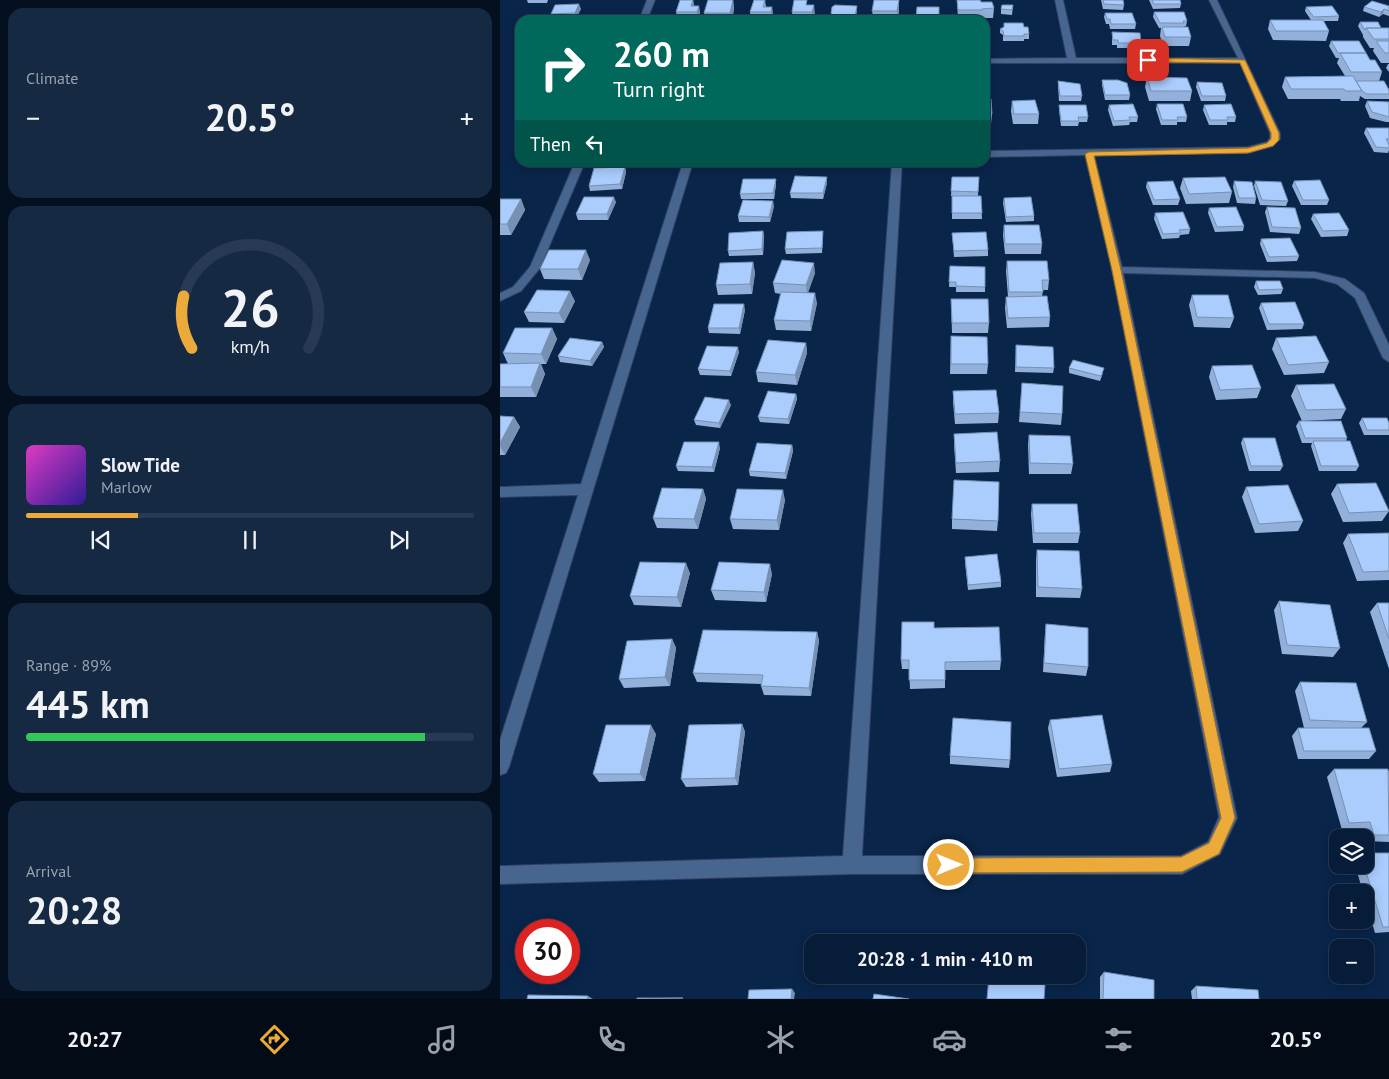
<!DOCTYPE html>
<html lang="en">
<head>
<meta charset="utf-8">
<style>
	:root { --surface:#071c38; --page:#152943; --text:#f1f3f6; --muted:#98a1ae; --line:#283a53; --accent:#ebaa39 }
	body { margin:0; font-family:"PT Sans",sans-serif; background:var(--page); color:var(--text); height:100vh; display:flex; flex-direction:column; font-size:19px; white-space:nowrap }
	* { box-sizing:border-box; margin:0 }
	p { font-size:16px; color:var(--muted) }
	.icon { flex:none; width:28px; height:28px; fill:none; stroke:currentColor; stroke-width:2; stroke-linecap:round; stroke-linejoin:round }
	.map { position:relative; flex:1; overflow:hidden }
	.side { display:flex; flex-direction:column; gap:8px; padding:8px; background:#040f1f; width:500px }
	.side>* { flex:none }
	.top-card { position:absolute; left:15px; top:15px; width:475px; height:152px; border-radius:15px; box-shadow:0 2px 12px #0003,0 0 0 1px var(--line); background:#00695c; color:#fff; overflow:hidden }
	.tools { position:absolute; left:829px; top:829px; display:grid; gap:10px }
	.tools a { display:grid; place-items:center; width:45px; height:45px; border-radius:10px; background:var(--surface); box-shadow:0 2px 12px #0003,0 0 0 1px var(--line); font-size:25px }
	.speed { position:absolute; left:15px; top:919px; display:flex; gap:10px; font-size:25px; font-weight:700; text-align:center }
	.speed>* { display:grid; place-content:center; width:65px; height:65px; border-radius:50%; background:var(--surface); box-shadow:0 2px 12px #0003,0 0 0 1px var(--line); line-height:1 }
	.speed .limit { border:8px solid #d22; background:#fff; color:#111 }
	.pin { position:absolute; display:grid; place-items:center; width:42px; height:42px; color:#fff; margin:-21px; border-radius:10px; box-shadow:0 2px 8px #0006 }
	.me { position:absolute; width:55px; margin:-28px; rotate:90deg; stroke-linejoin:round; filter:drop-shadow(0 0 4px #0008) }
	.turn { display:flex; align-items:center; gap:18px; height:105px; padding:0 15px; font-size:22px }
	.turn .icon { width:65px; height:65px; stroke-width:2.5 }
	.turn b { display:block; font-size:35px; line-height:42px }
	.then { display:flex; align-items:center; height:48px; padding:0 15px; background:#0003; gap:10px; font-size:19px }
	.big { font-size:38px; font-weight:700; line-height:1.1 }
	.side .card { flex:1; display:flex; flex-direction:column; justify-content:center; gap:8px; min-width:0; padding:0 18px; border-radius:15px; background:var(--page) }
	.side .dial { align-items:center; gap:0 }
	.dial svg { height:130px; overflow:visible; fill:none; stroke:var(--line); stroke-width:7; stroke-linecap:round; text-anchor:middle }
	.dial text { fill:var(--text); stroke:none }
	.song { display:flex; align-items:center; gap:15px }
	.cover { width:60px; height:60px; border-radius:8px; background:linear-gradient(135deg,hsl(310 70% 55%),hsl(250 70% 35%)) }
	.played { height:5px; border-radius:2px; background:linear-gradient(90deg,var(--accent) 25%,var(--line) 25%) }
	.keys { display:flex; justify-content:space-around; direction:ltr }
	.heat { display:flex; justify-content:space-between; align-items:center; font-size:28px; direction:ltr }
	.charge { height:8px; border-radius:4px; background:linear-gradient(90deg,#34c759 89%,var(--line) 0) }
	.trip { position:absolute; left:304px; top:934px; width:282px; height:50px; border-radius:15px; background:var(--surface); box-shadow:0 2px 12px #0003,0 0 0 1px var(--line); font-weight:700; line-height:50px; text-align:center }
	.dock { display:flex; height:80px; justify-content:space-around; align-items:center; background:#030b16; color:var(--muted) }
	.dock .icon { width:35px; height:35px }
	.dock .on { color:var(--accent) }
	.dock b { font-size:22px; color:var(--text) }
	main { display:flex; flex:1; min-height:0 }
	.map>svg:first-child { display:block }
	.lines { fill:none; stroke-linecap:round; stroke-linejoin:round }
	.minor-casing { stroke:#313e5f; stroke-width:2 }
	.minor { fill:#46658f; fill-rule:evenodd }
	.wall { fill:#92b0da }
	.shaded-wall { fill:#7790b1 }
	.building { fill:#aacdfd; stroke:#7790b1 }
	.route { fill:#ebaa39; stroke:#996e25 }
</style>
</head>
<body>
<main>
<section class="side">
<div class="card"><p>Climate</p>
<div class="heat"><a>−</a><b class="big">20.5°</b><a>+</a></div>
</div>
<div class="card dial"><svg viewBox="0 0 100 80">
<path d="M14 69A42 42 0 1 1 86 69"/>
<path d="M14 69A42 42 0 0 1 9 37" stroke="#ebaa39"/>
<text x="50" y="56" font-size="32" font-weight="700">26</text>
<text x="50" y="72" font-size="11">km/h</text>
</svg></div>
<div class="card">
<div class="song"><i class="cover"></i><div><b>Slow Tide</b><p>Marlow</p></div></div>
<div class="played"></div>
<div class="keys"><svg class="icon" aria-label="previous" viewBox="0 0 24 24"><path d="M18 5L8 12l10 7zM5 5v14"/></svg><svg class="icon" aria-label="pause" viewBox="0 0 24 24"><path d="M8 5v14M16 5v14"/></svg><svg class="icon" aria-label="next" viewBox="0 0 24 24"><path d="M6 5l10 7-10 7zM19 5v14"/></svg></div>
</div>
<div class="card"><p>Range · 89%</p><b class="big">445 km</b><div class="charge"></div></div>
<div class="card"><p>Arrival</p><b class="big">20:28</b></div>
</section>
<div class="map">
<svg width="889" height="999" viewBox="0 0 889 999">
	<rect width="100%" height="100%" fill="#09254a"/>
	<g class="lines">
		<defs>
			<path id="minor" d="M147,0H155L147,20H139Z
				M555,0H563L576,58H738L709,0H717L780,133V139L773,146L748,153L594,155L622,267L815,272L845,279L864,293L889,345V362L883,358L855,298L837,284L815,278L623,273L737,818L720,854L682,874H352L0,884V866L343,856L392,162H402L362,856H681L708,842L719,817L612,270L585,155L485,157V151L748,147L767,142L770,138V133L740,63H485V59L567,58Z
				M75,162H85L40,268L21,291L0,301V293L13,287L30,267Z
				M183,162H193L9,767L6,773L0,775V740L78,495L0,497V487L81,484Z"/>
		</defs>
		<!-- minor casing -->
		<use href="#minor" class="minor-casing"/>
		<!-- minor -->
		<use href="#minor" class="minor"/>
	</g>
	<!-- wall -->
	<path class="wall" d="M27,0H48L47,3H28Z
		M193,0L194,6H199L200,15L199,20H171L178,19L176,12Z
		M233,0L234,9L232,20H203L205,18L204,13Z
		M265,0L266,7H272L273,16L272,20H245L251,18L250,12Z
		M399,0V9L398,20H371L373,16L372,11Z
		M457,0L481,2L494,8L493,18H482V20H458Z
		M601,0H623L624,5L623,10L603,9Z
		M649,0H680L681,4L680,8L653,9Z
		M308,5L315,14L313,20H293L292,12Z
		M513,5L512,15L501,14V9Z
		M889,6V16L883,14L879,17L863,11L864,7Z
		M439,7V20H416V17Z
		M806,7L839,16L838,21H824L829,31L826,41L773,40L768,29L770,20H811L805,11Z
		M81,9L76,18L52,19L51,14Z
		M357,11L355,20H333L331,17V13Z
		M654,12L687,21L686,26L683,27L691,37L689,46H663L660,36L661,28H659L653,17Z
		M605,13L636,24L635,29H610L609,24H606L604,17Z
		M860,22L881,28H889V63H881L873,51L874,48H870L863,37V35L858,26Z
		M524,27L529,34V39H524V41H503V35L500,33V29Z
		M612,32L641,43L640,48H617V45H612Z
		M831,41L870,60L882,72L879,81L889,90V99H865L860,96L859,101H841L840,99H788L782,87L785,77L845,76L837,63L839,58H836L829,46Z
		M888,64H889V72L886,68Z
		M485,77L487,90V99L492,114L491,124H485Z
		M647,77L692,91L690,101H649L645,87Z
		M602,80L630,95L629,100H605L602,85Z
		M558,81L582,96L581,101H559L558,86Z
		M697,82L726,96L725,101H701L696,87Z
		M512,101L539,114L538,124H513L511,111Z
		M867,101L889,102V122H886L870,118L865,106Z
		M657,104L687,117L686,122H677V125H661L656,109Z
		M559,105L588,117L587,122H579L578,126H561L559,110Z
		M609,105L638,117L637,122H630L629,125L613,126L608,110Z
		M704,105L736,117L735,122H727V125H709L703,110Z
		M866,128H889V150L888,153L874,152L864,133Z
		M125,167L126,172L122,189L90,191L89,186Z
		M452,177H479L478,196H481L482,219H452V196H451Z
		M683,178L732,192L729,203L686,204L680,188Z
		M734,181L756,198L755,204L737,203L733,187Z
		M755,181L788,201L786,206L760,205L754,186Z
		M794,181L829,200L827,205H801L792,186Z
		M647,182L680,199L678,205H653L646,187Z
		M327,183L323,199L291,198L290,193Z
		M276,184L274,199H241L240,194Z
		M504,198L534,216V221L506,222L503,203Z
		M0,199H21L25,210L11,235H0Z
		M116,202L108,220H78L76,214Z
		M274,206L270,222H239L238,216Z
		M767,207L801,228L799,234L770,232L765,212Z
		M709,208L744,226L743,231L715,232L708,213Z
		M655,213L690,229L689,234L680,235L679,238L662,239L654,219Z
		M813,214L849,230L847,236L821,237L811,219Z
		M504,225L542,244L541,254H505L503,235Z
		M263,231L264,236L263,255L229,256L228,251Z
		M452,233L488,250V256L454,257Z
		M323,236L322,253L286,254L285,249Z
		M761,239L799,256L797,261L767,262L760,244Z
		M90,260L82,280L44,279L40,269Z
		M507,261L549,280L548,290H543L542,297L550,317L549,327L507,328L505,308L506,297H508L506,271Z
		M253,262L255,273L252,294L218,295L216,285Z
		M450,266L485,267V292H456V287H449Z
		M315,273L308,292L317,303L311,331L276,330L274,320L281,294L275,293L273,283Z
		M756,281L783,289L781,294L758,295L754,287Z
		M692,295L734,318L730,328L694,327L689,305Z
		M451,299L489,323L488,333H452Z
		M75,301L64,323L29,322L24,312Z
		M761,303L804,324L802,329L767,330L759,308Z
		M245,310L240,334L209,333L208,328Z
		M52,328L57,339L46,364H41L45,374L36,397H0V364H8L3,353Z
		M451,336L488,364L487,374H450Z
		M776,338L829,362L824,373L784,375L772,349Z
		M102,342L104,347L92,366L60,362L58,356Z
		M306,343L307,353L297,385L258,382L256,372Z
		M516,345L554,368L553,373L515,372Z
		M239,352L231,376L200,375L198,369Z
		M712,366L761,388L757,398L716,400L709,377Z
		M569,368L603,373L600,381L569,373Z
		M522,383L562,414L561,425L519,422Z
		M796,385L846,409L841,419L802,421L791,396Z
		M453,391L499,413L498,423L455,424L453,402Z
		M296,394L297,399L289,424L260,422L258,417Z
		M231,405L220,428L196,425L194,420Z
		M0,416L14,417L20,427L5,455H0Z
		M862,418L889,423V435H864L859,423Z
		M799,421L847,438L846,441L859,466L856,471H819L811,446L812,443H802L796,426Z
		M454,434L500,461L499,472L456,473L454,444Z
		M529,435L573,464L571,474H529L528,445Z
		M743,438L783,466L780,471H749L741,443Z
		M292,445L293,451L286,479L250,476L249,471Z
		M220,448L214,472L178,471L176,466Z
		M837,484L889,511L882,521L843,522L831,494Z
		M746,487L803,521L798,531L755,533L742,497Z
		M203,489L206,499L198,529L157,528L153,518Z
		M285,500L279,530L233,529L230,519Z
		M532,504L580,533L578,543H533L531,514Z
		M452,519L498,521L497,531L452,529Z
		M889,533V580L857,581L843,543L848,534Z
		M537,550L582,589L580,598L536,597V560Z
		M465,557L501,582V587L468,590L465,562Z
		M190,573L181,607L134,605L130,596Z
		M272,574L266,602L215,600L211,590Z
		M779,601L840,648L833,657L782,654L774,610Z
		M877,603H889V669L870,612Z
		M546,624L588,667L586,676L543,672L545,633Z
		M434,628L501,661L500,670H445V688L410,689L409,669H402L401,660Z
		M317,632L319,641L311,696L264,695L261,686L262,684L197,682L193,673Z
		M172,639L176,648L170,686L124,688L119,679Z
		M800,682L867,722L861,728L876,751L869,759H798L792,736L798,728H804L795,691Z
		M550,720L612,764L610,772L557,777L548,728Z
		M242,724L245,732L238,785L186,787L181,779Z
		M156,734L145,781L99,782L93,774Z
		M450,756L510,760L509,768L450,764Z
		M834,769L889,771V842L866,841L862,829L842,830L827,777Z
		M889,853V932L875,933L865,899V892H863L855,865H865Z
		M604,972L654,999H600V977Z
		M696,986L759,999H692L691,991Z"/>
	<!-- shaded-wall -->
	<path class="shaded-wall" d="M193,0L195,9L191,6Z
		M233,0L234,9L232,20H231L230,13Z
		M399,0V9L398,20L397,11Z
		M79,4L81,9L76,18L75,13Z
		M314,5L315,14L313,20L312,12Z
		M199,6L200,15L199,20L197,12Z
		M272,7L273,16L272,20L271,12Z
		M884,9L883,14L879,17L881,12Z
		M125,167L126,172L122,189L120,184Z
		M327,177V183L323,199V193Z
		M276,179V184L274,199L273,193Z
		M114,197L116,202L108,220L107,214Z
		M21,199L25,210L11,235L7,224Z
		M273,201L274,206L270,222L269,217Z
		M263,231L264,236L263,255L262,249Z
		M86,250L90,260L82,280L78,269Z
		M253,262L255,273L252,294L250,284Z
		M314,263L315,273L307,296L306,285Z
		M70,291L75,301L64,323L59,313Z
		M315,293L317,303L311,331L310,321Z
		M244,304L245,310L240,334L239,328Z
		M52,328L57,339L46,364L41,354Z
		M102,342L104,347L92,366L90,361Z
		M306,343L307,353L297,385L295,375Z
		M238,347L239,352L231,376L230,371Z
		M40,363L45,374L36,397L31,387Z
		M296,394L297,399L289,424L288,419Z
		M229,400L231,405L220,428L219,423Z
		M14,417L20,427L5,455L0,446V443Z
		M219,442L220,448L214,472L212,467Z
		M292,445L293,451L286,479L285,473Z
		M203,489L206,499L198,529L194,519Z
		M283,490L285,500L279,530L277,520Z
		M186,563L190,573L181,607L177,597Z
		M270,564L272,574L266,602L264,592Z
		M317,632L319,641L311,696L309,688Z
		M172,639L176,648L170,686L165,677Z
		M242,724L245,732L238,785L235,778Z
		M151,725L156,734L145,781L140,774Z
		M292,989L295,993L294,999H291Z
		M88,996L93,999H87Z"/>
	<!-- building -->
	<path class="building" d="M180,0H193L191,6H199L197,12H176Z
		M208,0H233L230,13H204Z
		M254,0H265L263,7H272L271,12H250Z
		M294,0H307L306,5H314L312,12H292Z
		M374,0H399L397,11H372Z
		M457,0H480L481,2H492L494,8L482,9V10H458Z
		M603,0H623L624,5L604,4Z
		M652,0H680L681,4H654Z
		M872,1L889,6V11L884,9L881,12L864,7Z
		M79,4L75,13L51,14L55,5Z
		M335,5L357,6L355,17H334L331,13L332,7Z
		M502,5H513L512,10L501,9Z
		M832,6L839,16L814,17L806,7Z
		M417,7H439V17H416Z
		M654,12H684L687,21H683L684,23H660Z
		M605,13H632L636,24H611L610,19H607Z
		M395,15V20H371L372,16Z
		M204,18H227L226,20H203Z
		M245,18L270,19V20H245Z
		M172,19H196L195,20H171Z
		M770,20H823L829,31H776Z
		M860,22H878L881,28H866L865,30Z
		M504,23H523L524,27H528L529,34H524V36H504L503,31L500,29L504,27Z
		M662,27H688L691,37H665Z
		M866,28H889V39H874Z
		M612,32L640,33L641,43H618V40H613Z
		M831,41H859L866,53H838Z
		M876,41H889V53H885Z
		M840,53H866L870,60H875L882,72H851Z
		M853,76L862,91H845L844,89H791L785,77Z
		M485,77H486L487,90H485Z
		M647,77L687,78L692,91H651Z
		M602,80H618L627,83L630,95H605Z
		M558,81L580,84L582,96H560Z
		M856,81H884L889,90V94H867L862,91Z
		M697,82L722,83L726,96H702Z
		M485,99H491L492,114H485Z
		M535,100L539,114H514L512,101Z
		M867,101L889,102V117L872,112Z
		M633,104L638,117H629L630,120L614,121L609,105Z
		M657,104H683L687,117H677L678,120H662Z
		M731,104L736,117H727L728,120H710L704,105Z
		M559,105H586L588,117H578L579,121H561Z
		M866,128H889V139H886L889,145V148L876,147Z
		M125,167L120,184L89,186L94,168Z
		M295,176L327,177L323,193H290Z
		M452,177H479L478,192L451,191Z
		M725,177L732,192L689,194L683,178Z
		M243,179H276L273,193L240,194Z
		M820,180L829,200H803L794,181Z
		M673,181L680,199L654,200L647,182Z
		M734,181L752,182L756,198H739Z
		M755,181L781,182L788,201L762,200Z
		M452,196H481L482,213H452Z
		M84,197H114L107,214H76Z
		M531,197L534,216L506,217L504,198Z
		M0,199H21L7,224H0Z
		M243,200L273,201L269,217L238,216Z
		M736,207L744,226L717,227L709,208Z
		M767,207L795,208L801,228L772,227Z
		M683,212L690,229L679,230L681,233L663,234L655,213Z
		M839,213L849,230L823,231L813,214Z
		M504,225H539L542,244H505Z
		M263,231L262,249L228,251L229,233Z
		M323,231L322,248L285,249L287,232Z
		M486,232L488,250L454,251L452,233Z
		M790,238L799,256L769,257L761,239Z
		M49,250H86L78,269H40Z
		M282,260L314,263L306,285L273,283Z
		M507,261H547L549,280H542L543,292H509Z
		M253,262L250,284L216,285L220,263Z
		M450,266L485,267V287L456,286V282H449Z
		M756,281H780L783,289L759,290Z
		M37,290L70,291L59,313L24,312Z
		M281,292L315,293L310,321L274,320Z
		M692,295H728L734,318L697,317Z
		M547,296L550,317L508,318L506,297Z
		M451,299H488L489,323H452Z
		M795,302L804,324H769L761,303Z
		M214,304H244L239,328H208Z
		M15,328H52L41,354L3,353Z
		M451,336L487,337L488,364H451Z
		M816,336L829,362L788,365L776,338Z
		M70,338L102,342L90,361L58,356Z
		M268,340L306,343L295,375L256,372Z
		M516,345L553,347L554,368L516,367Z
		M207,346L238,347L230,371L198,369Z
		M573,360L604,368L601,376L569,368Z
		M40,363L31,387H0V364Z
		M752,365L761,388L720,390L712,366Z
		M522,383L563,386L562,414L520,412Z
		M834,384L846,409L806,410L796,385Z
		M496,390L499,413L455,414L453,391Z
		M268,391L296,394L288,419L258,417Z
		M205,397L229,400L219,423L194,420Z
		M0,416L14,417L0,443Z
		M862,418H887L889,423V430H867Z
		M799,421H841L847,438H805Z
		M497,432L500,461L456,463L454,434Z
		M529,435L570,436L573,464L530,463Z
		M743,438H775L783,466H751Z
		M813,441H850L859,466H821Z
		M184,442H219L212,467L176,466Z
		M257,443L292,445L285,473L249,471Z
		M454,480L499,482L498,521L452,519Z
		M876,483L889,511L849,513L837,484Z
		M788,485L803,521L759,524L746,487Z
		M162,488L203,489L194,519L153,518Z
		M237,489L283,490L277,520L230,519Z
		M532,504H577L580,533H534Z
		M889,533V571L863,572L848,534Z
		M537,550L579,551L582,589L538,587Z
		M497,554L501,582L468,585L465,557Z
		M140,562L186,563L177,597L130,596Z
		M219,562L270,564L264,592L211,590Z
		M779,601L830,605L840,648L787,645Z
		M877,603H889V639Z
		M402,622H434V628L499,627L501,661L445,662V680H409V660H401Z
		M546,624L588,628V667L544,663Z
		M203,630L317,632L309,688L261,686L263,675L193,673Z
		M172,639L165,677L119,679L127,641Z
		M800,682L856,683L867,722L810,720Z
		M602,715L612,764L559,769L550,720Z
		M453,718L511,722L510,760L450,756Z
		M242,724L235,778L181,779L189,725Z
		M106,725H151L140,774H93Z
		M798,728H869L876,751H804Z
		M834,769H888L889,835H874L870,822L849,823Z
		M865,853H889V927H883L864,865Z
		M604,972L654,980V999H603Z
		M489,976L545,985L544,999H487Z
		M696,986L758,990L759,999H697Z
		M292,989L291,999H248L249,990Z
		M374,994L409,999H373Z
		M28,995L88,996L87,999H27Z
		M137,998H183L137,999Z"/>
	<!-- route -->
	<path class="route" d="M648,58L745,60L779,133V140L773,146L748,153L594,156L621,270L735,818L719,854L682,872L449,873L444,870L441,865L444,860L449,858L681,857L709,843L721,818L612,270L585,154L589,152L748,148L767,143L771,139V133L740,63L646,62V59Z"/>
</svg>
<div class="tools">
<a><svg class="icon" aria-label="layers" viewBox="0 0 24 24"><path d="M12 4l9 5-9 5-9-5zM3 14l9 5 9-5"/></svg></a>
<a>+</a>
<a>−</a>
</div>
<div class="speed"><div class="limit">30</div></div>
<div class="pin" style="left:648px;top:60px;background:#d93025"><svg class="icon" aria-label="arrive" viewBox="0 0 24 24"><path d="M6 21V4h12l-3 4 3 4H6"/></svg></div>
<svg class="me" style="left:449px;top:865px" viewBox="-20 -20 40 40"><circle r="17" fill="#ebaa39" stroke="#fff" stroke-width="3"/><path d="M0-11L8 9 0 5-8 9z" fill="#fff"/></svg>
<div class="trip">20:28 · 1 min · 410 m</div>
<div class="top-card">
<div class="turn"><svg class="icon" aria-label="right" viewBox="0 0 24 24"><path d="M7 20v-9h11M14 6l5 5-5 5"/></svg><div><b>260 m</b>Turn right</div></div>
<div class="then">Then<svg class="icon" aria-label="left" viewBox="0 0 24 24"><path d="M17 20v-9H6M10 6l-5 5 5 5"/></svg></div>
</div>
</div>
</main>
<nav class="dock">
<b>20:27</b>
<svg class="icon on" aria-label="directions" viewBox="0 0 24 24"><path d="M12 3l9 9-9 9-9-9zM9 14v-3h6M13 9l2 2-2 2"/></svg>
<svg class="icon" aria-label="music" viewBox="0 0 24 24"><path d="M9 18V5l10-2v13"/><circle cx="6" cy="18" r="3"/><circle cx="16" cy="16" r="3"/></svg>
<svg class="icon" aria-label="phone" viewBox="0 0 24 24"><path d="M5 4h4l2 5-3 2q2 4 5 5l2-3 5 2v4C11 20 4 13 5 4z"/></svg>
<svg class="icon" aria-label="climate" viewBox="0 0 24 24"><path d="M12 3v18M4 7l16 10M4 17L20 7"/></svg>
<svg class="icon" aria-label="car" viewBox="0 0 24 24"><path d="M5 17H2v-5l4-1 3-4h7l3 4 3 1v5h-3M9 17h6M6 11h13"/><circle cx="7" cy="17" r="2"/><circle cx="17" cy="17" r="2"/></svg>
<svg class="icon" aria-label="filters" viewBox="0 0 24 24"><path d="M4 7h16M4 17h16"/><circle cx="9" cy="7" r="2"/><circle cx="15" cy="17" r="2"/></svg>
<b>20.5°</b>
</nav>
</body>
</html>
